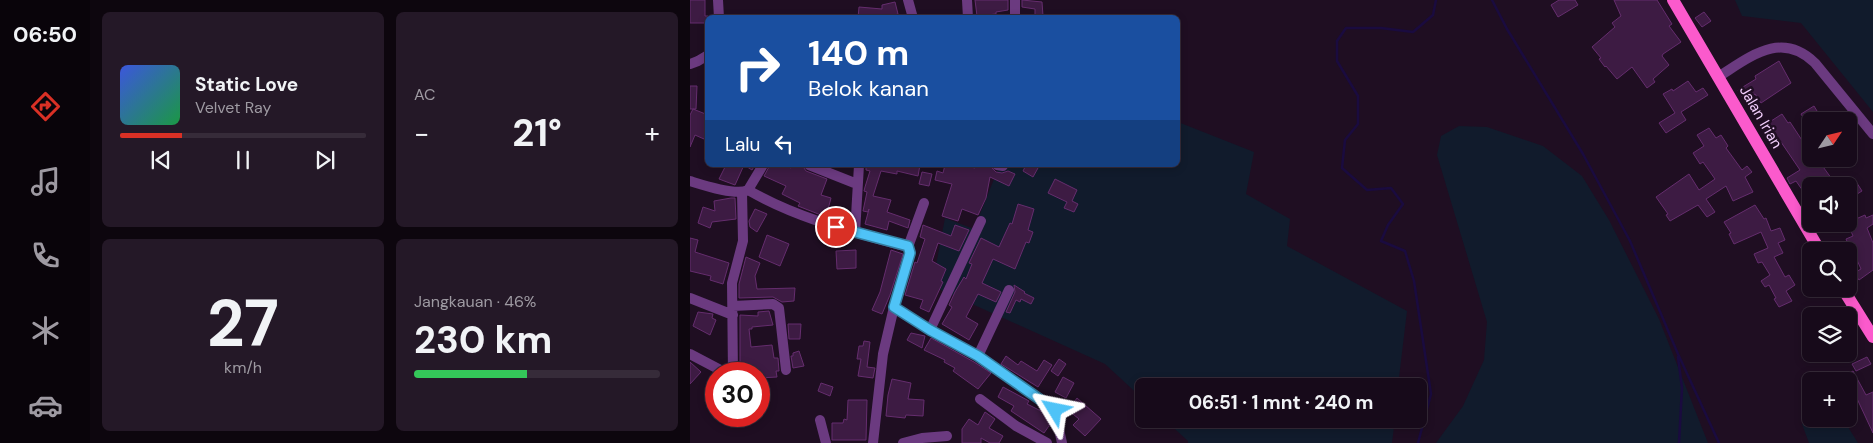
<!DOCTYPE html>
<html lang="id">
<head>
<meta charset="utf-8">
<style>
	:root { --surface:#170a1a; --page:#241827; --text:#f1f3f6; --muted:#9e9aa2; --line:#362b39; --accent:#d93025 }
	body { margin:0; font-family:"DM Sans",sans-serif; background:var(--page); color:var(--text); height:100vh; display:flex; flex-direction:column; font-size:19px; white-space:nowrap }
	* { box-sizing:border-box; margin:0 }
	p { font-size:16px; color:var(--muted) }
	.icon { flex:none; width:28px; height:28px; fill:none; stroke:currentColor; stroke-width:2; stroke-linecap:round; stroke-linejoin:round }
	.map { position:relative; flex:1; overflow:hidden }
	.sheet { display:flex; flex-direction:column; gap:12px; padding:12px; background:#0d060e; width:600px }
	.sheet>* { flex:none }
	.top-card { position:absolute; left:15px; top:15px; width:475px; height:152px; border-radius:8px; box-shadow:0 2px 8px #0003,0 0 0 1px var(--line); background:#1a4fa0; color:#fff; overflow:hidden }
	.needle { width:32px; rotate:55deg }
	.tools { position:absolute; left:1112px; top:112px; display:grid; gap:10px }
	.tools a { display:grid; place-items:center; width:55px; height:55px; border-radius:8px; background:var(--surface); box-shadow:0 2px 8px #0003,0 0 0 1px var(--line); font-size:25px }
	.speed { position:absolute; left:15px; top:362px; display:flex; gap:10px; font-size:25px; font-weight:700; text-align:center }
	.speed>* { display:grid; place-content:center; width:65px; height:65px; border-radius:50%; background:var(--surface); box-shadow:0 2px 8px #0003,0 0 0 1px var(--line); line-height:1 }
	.speed .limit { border:8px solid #d22; background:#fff; color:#111 }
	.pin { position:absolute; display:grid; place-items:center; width:42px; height:42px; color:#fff; margin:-21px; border:2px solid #fff; border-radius:50%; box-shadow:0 1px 5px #0007 }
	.me { position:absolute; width:55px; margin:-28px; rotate:305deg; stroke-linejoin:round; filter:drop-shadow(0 0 4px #0008) }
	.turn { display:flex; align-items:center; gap:18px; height:105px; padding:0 20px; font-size:22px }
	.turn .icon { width:65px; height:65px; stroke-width:2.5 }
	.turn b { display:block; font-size:35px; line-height:42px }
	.then { display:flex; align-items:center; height:48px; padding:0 20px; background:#0003; gap:10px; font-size:19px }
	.big { font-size:38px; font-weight:700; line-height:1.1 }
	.sheet .widget { flex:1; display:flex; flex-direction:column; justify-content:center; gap:8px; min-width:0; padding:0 18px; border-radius:8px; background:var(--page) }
	.sheet .dial { align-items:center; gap:0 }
	.dial b { font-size:65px; line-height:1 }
	.song { display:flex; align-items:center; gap:15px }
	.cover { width:60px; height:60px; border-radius:8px; background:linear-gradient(135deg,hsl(230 70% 55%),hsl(140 70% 35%)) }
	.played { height:5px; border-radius:2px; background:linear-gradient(90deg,var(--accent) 25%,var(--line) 25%) }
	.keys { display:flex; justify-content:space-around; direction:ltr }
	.heat { display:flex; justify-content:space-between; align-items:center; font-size:28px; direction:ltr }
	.charge { height:8px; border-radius:4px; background:linear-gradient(90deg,#34c759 46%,var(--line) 0) }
	.sheet .tiles { flex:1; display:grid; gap:12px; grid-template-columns:repeat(2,1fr) }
	.trip { position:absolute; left:445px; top:378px; width:292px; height:50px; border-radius:8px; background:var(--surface); box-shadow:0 2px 8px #0003,0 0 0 1px var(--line); font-weight:700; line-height:50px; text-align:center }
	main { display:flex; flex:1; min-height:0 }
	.tab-bar { display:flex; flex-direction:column; width:90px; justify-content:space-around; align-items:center; background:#09040a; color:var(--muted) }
	.tab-bar .icon { width:35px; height:35px }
	.tab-bar .active { color:var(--accent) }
	.tab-bar b { font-size:22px; color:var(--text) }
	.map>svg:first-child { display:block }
	.green { fill:#111b2c }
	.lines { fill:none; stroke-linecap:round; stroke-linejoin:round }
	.stream { stroke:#1a0b3f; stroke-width:2.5 }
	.building { fill:#3d1b43; stroke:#652d6e }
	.minor { stroke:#6b3a80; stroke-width:10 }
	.major { stroke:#fb5acc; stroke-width:12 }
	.route-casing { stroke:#337fa1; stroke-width:12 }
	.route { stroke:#4fc3f7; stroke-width:9 }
	.labels { text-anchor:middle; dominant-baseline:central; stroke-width:5; stroke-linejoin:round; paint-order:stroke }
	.street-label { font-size:15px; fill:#f4d0fe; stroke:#1f0e22 }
</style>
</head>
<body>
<main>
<nav class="tab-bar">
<b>06:50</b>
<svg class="icon active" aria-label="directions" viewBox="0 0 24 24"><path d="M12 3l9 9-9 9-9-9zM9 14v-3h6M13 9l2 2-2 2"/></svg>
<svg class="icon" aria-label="music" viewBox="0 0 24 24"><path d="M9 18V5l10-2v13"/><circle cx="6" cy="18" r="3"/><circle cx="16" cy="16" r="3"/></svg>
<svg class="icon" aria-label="phone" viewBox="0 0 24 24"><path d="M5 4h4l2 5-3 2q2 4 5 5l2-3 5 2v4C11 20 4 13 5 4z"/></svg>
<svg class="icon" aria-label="climate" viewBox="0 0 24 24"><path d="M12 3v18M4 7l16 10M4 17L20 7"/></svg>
<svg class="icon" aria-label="car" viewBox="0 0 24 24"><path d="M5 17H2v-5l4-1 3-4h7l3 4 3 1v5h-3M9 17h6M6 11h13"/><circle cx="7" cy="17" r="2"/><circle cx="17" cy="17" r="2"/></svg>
</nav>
<section class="sheet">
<div class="tiles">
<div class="widget">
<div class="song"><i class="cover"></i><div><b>Static Love</b><p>Velvet Ray</p></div></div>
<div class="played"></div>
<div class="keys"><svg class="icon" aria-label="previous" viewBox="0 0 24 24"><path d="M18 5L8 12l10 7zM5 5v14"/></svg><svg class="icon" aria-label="pause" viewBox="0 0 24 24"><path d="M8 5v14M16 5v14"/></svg><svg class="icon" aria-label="next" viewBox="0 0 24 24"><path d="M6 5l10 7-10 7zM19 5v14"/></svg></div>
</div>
<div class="widget"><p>AC</p>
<div class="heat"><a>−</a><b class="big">21°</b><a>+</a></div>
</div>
<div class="widget dial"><b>27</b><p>km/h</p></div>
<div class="widget"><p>Jangkauan · 46%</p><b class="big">230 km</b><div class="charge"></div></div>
</div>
</section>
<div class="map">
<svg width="1183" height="443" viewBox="0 0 1183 443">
	<rect width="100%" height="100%" fill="#1f0e22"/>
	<!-- green -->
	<path class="green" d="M1045,0H1183V112L1111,23L1052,16Z
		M488,122L564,152L556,194L600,219L597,246L717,311L708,386H454V400L415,364L242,286L255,218L284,229L308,169L312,165H488Z
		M769,126L797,127L853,146L892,176L919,220L969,319L1018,443H746L773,406L794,360L797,322L747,155L751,136Z
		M474,419H705L702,443H498V441Z
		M1138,419H1153L1168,443H1119L1112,424Z"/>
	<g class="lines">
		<!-- stream -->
		<path class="stream" d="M802,0L817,29L893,154L940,241L988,354L1029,443
			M988,357L992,388L989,443
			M728,443L741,394L724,281L715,251L691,241L698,225L713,204L701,188L677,190L652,168L655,140L668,124V96L647,61V41L656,28H691L723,32L743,15L746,0"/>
	</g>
	<!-- building -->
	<path class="building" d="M0,0H15V16H18V23H0Z
		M285,0H318V10L306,12V14L287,16Z
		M332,0L352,2L353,16L345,17V9L332,7Z
		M869,0H885L888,5L868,17L861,5Z
		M924,0H967L982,24L979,26L991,42L973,54L972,56L979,65L963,79L965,82L957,88L942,67L927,79L916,66L915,67L909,59L911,58L902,47L925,27L922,23L931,16Z
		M205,2L208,14L193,18H168L169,7L192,9V5Z
		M1014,12L1021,21L1012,27L1005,18Z
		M1089,61L1101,83L1071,103L1065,94L1054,100L1048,90L1066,79L1065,76Z
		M998,81L1006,92L1013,88L1018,95L991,112L996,120L976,133L969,123L985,113L973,94L982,89L983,91Z
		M0,86H7L6,109H0Z
		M1124,106L1130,116L1117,124L1111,114Z
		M3,109L18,115V131L14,139L5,135L0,147V115Z
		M1092,114L1098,123L1100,122L1121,154V159H1139L1131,164L1147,186H1121L1113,191L1106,181L1100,184L1097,178L1110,170L1091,142L1089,143L1082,133L1084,132L1078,123Z
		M1019,128L1026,138L1031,135L1038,146L1036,148L1052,170L1057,166L1062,172L1055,177L1063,192L1043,201L1036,186L1016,199L1025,212L1017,217L1008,205L980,221L976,215L978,214L966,197L999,174L1009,190L1025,179L1013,162L1010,164L1003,153L1014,146L1007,135Z
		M36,165H65L62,170L54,165L45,185L29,179Z
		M80,165H94L101,168L102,165H112L116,171L137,179L131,195L141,198L136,217L108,206L110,203L92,194L96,186L74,176Z
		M176,165H230L228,176L207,171V174L191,171L183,196L201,200L197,212L220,220L218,228L199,221L197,230L175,224L179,209L178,212L173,211L177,192L174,191L175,187L180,171L176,170Z
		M255,165H271L285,168L286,165H296L300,166L306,172L312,173L318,171L325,174L319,186L300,177L296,198L288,215L272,209L268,221L252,216L262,184L245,180L247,171L253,173Z
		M336,165H341L348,168L343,177L333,171Z
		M232,172L242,174L239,186L229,184Z
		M365,179L387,190L382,201L388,204L384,212L374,208L377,202L358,193Z
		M1165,180L1172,191L1159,199V185Z
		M41,198H45L46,219L22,222L20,228L8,223L13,207L25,211L24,201Z
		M328,204L344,209L338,230L343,232L339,243L336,242L325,269L303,259L292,283L311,292L306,302L288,294L276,317L288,324L279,340L252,324L262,307L259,305L265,292L274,277L276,279L282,264L279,263L291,238L309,247L320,223L322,224Z
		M1065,205L1074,219L1076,218L1081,231L1090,228L1095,240L1088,243L1093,253L1084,257L1095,277L1099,275L1105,285L1096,291L1102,301L1089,307L1084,299L1086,298L1079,285L1075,287L1071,281L1080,275L1072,262L1068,263L1064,254L1078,248L1071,232L1044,244L1039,234L1041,233L1034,222Z
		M65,209L77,214L67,232L60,227L59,221Z
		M1175,215L1176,218L1183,215V224L1177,228L1183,243V270L1169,280L1164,273L1171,269L1163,251H1161L1156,239L1163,236L1158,224L1159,222Z
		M233,225L261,236L265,225L279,230L269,251L248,243L242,261L256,269L251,281L253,282L239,312L230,308L233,300L215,295L225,262L227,263L235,239L230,237Z
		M77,235L99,244L90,266L69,257Z
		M0,238L8,240L5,252L39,263L33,284L20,280L21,276L0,271Z
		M166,250V268L147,269L146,251Z
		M201,250L213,254L200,295L192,314L182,310L190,292Z
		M56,257L70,263L65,276L67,289L105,288L104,301L92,302L83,297L49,298V284Z
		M324,285L335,292L334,293L344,298L341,304L331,299L330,302L326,300L320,313L316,312L325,292Z
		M79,311L83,325L62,327V329H59L61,347L82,345L84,358H88L89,371H86L87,377L69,378L68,373H50V315L68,316V312Z
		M8,312L23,314L22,318L26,320L20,335L3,326Z
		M98,324H111L110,339H99Z
		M221,333L235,336L232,348L217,340Z
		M241,338L284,362L301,373L288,389L263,371L265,368L254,362L255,360L234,350Z
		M174,341L180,342L177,367L185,368L183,378L168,376L171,359H167L169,346H173Z
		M109,351L114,366L103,368L101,356H103V353Z
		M316,356L328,365L331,361L347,371L354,360L362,365L348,387L311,364Z
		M1177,357L1181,364L1166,371L1162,364Z
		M369,359L376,364L368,376L361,371Z
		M0,362L11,372L0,384Z
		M1163,371L1176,395L1183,392V433L1163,390L1159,392V381H1145Z
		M373,377L384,383L376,398L365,392Z
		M202,379L221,383L218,399L234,400L233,416L216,415L215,418L196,416L198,395Z
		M131,383L143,387L140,396L128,391Z
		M313,387L339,401L337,404L359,415L361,423L354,433L321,411L324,406L308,397Z
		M387,398L411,419L395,436L383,425L389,419L378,410Z
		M158,400H177L176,440H142V423H153L154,419L157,420Z
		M295,412L305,419L299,428L313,436L309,443H300L291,438V443H272V429L279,419L288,425Z"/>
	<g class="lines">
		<!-- minor -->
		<path class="minor" d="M28,0L29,18
			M218,0L223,18
			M277,0L278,18
			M325,0V18
			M0,64L8,61L18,55
			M1028,77C1060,57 1091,30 1125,63L1183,134
			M119,165L167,184
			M307,165L313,166
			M0,181C13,185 46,196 58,190L73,165
			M58,190C108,219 163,232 218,247L220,253L204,307L240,330L288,356L365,410L372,443
			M165,233L169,165
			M218,247L234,203
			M0,298L43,315
			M43,306L83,304L89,308L96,370
			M240,330L291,221
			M0,354L38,374
			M288,356L319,290
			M43,374L42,283L53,241L52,192
			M290,399L326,426L357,443
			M130,420L136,443
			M183,443L193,354L204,307
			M213,443L232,438L257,436"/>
		<!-- major -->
		<path class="major" d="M983,0L1130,251
			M1153,289L1183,337"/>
	</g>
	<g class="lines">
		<defs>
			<path id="route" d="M146,227L218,246L220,253L204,307L240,330L288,356L365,410"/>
		</defs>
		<!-- route casing -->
		<use href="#route" class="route-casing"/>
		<!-- route -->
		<use href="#route" class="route"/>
	</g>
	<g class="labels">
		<!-- street labels -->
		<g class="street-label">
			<text transform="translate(1071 117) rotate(60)">Jalan Irian</text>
		</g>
	</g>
</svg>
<div class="tools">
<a><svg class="needle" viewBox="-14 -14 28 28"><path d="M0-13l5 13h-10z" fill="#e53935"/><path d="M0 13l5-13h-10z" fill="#9e9aa2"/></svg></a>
<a><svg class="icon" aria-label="sound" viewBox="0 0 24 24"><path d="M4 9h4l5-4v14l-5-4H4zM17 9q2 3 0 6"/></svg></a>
<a><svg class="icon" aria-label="search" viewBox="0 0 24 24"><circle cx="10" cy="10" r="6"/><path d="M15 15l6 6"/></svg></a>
<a><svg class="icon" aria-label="layers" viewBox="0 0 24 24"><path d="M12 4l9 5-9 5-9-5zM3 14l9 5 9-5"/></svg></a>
<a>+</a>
</div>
<div class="speed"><div class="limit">30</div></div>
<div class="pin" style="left:146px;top:227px;background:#d93025"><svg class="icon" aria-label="arrive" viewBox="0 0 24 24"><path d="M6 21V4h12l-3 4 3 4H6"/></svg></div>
<svg class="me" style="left:365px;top:410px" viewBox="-20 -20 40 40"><path d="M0-17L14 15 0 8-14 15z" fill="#4fc3f7" stroke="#fff" stroke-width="4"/></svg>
<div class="trip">06:51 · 1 mnt · 240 m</div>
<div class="top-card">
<div class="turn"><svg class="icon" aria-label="right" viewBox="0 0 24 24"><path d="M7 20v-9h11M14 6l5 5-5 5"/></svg><div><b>140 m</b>Belok kanan</div></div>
<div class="then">Lalu<svg class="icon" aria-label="left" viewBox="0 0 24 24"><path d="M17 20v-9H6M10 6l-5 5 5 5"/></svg></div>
</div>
</div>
</main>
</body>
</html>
